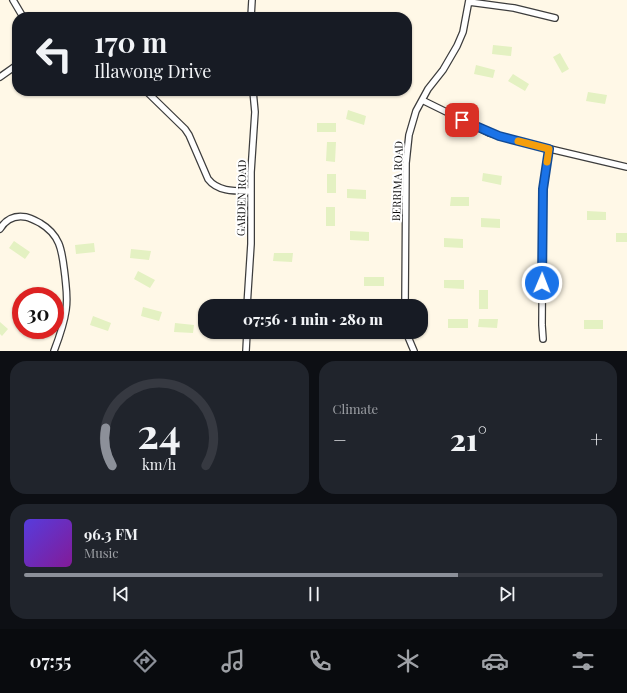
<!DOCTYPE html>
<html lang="en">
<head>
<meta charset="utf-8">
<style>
	:root { --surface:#171b24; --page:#20242c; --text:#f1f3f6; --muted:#9ea1a6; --line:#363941; --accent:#8c9099 }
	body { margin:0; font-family:"Playfair Display",serif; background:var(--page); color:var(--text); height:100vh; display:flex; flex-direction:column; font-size:15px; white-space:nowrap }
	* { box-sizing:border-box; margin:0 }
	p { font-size:13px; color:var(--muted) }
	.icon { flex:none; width:22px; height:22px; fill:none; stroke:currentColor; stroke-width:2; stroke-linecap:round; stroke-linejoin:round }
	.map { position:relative; height:351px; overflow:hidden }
	.drawer { display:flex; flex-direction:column; gap:10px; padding:10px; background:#0d0f14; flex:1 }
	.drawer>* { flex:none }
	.banner { position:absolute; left:12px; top:12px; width:400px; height:84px; border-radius:16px; box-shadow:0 1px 3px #0004; background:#171b24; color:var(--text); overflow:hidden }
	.speed { position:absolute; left:12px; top:287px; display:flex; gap:8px; font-size:20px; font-weight:700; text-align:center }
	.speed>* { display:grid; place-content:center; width:52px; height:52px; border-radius:50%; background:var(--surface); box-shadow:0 1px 3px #0004; line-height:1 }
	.speed .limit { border:6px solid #d22; background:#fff; color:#111 }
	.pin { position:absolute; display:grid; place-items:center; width:34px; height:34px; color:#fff; margin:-17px; border-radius:8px; box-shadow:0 2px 6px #0006 }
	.me { position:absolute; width:44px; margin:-22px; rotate:1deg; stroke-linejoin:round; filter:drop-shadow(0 0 3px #0008) }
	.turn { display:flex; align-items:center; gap:14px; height:84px; padding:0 16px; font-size:18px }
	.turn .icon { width:52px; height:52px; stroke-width:2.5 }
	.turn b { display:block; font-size:28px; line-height:34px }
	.big { font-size:30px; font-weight:800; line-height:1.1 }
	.drawer .card { flex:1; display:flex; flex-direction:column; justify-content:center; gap:6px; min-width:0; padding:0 14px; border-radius:16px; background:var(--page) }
	.drawer .dial { align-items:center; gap:0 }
	.dial svg { height:104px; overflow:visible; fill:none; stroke:var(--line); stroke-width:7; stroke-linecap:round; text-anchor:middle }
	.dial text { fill:var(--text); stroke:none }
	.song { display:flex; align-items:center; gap:12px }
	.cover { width:48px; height:48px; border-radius:6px; background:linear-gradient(135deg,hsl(250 70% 55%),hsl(290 70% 35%)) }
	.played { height:4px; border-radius:2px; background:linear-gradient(90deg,var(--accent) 75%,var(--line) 75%) }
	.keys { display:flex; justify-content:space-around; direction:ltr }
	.heat { display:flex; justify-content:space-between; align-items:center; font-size:22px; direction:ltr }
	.drawer .tiles { flex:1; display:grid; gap:10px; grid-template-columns:1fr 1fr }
	.card:last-child { grid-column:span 2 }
	.trip { position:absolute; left:198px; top:299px; width:230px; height:40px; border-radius:16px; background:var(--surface); box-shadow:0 1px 3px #0004; font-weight:800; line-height:40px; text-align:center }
	.tab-bar { display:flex; height:64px; justify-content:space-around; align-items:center; background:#090b0e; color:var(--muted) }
	.tab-bar .icon { width:28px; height:28px }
	.tab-bar .current { color:var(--accent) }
	.tab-bar b { font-size:18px; color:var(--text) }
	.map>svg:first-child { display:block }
	.pitch { fill:#e4f1c2 }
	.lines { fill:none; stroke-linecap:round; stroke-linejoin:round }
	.minor-casing { stroke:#3d3d3d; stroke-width:8 }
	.minor { stroke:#fff; stroke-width:5.5 }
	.route-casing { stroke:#114b97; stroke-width:10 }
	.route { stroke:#1a73e8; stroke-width:7 }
	.slow { stroke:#f59e0b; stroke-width:7 }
	.labels { text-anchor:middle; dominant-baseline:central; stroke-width:4; stroke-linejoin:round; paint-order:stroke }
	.street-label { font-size:11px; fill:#0a0a0a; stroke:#fff }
</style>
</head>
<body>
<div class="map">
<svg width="627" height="351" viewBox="0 0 627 351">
	<rect width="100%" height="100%" fill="#fff8e7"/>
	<!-- pitch -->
	<path class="pitch" d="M493,45L512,47L511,56L492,54Z
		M560,53L569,69L562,73L553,57Z
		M476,65L495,70L493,78L474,74Z
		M513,74L529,84L525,91L508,81Z
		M588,92L607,95L605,104L586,101Z
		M348,110L366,116L364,125L346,119Z
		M317,123H336V132H317Z
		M327,142H336L335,162L326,161Z
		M483,173L502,176L501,185L482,181Z
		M327,174H336V193H327Z
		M347,189L366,190V199L347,198Z
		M451,197H469V206H450Z
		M326,207H335V226H326Z
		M587,211L606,212V220H587Z
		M481,218L500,219V228L481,227Z
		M350,231L369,232V241L350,240Z
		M616,233H627V242H616Z
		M444,238L463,239V248L444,247Z
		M14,241L30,252L25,259L9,248Z
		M94,243L95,252L76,254L75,245Z
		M131,249L151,251L149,260L130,258Z
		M274,253H293L292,262L273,261Z
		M138,271L155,280L150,288L134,279Z
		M364,277H384V286H364Z
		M444,280H464V289L444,288Z
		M479,290H488V309H479Z
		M143,307L162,312L159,321L141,316Z
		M93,316L111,323L108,331L90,325Z
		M448,319H468V328H448Z
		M479,319H498L497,328L478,327Z
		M584,320H603V329H584Z
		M0,322L8,329L2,336L0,334Z
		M175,323L194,325L193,333L174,332Z"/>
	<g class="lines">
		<defs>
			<path id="minor" d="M13,0L23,17
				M469,2L514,8L555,18
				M251,17L252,0
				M0,77L17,65
				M146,91L185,129L189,135L208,179C218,192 235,191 251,191
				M422,100L489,133L529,144L627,167
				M0,229C6,219 15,215 26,217C31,218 36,221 40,223C62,236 62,253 65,276C66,287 68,298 66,310C64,324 59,338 54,351
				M247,306L251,244V172L255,112L253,91
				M405,306L406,163L409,135L416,111L428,89L443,70L457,46L463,32L469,0
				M406,332L414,351
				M543,339L542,325L543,189L549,149
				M246,351L247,332"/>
		</defs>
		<!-- minor casing -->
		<use href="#minor" class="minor-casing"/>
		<!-- minor -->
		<use href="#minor" class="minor"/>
	</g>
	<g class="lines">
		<defs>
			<path id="route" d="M462,120L499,136L549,149L543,189L542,283"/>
		</defs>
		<!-- route casing -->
		<use href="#route" class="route-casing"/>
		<!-- route -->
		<use href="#route" class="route"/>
		<!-- slow -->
		<path class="slow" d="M518,141L549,149L547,162"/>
	</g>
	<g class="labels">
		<!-- street labels -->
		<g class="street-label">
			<text transform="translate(397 181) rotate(-88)">BERRIMA ROAD</text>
			<text transform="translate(241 198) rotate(-89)">GARDEN ROAD</text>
		</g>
	</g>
</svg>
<div class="speed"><div class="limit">30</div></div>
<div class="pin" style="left:462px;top:120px;background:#d93025"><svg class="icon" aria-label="arrive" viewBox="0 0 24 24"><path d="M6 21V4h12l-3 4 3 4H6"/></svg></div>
<svg class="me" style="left:542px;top:283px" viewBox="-20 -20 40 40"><circle r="17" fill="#1a73e8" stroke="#fff" stroke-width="3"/><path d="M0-11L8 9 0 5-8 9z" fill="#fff"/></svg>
<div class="trip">07:56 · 1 min · 280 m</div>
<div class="banner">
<div class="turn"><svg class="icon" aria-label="left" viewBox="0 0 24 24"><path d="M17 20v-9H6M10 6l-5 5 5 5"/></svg><div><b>170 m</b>Illawong Drive</div></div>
</div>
</div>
<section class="drawer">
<div class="tiles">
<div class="card dial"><svg viewBox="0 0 100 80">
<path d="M14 69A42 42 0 1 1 86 69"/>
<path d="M14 69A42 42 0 0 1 9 40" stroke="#8c9099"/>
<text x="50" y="56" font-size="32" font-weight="700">24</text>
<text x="50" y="72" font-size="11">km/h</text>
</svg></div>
<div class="card"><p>Climate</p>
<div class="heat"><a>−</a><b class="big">21°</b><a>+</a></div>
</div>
<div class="card">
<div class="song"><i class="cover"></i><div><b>96.3 FM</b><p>Music</p></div></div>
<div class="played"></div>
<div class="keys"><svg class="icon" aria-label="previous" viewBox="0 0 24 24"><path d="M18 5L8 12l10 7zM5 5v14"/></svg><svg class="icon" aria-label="pause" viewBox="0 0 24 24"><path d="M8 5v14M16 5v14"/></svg><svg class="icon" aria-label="next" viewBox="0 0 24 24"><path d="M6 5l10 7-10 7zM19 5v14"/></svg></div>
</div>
</div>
</section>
<nav class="tab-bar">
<b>07:55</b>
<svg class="icon current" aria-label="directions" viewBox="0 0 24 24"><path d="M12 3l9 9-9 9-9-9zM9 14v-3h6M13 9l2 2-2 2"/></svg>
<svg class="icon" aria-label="music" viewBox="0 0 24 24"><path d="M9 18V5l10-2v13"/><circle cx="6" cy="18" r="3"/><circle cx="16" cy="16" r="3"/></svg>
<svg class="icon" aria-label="phone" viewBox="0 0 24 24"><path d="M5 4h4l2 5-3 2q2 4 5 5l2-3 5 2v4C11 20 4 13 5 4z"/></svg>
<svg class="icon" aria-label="climate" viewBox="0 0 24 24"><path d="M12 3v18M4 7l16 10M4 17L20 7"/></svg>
<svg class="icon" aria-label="car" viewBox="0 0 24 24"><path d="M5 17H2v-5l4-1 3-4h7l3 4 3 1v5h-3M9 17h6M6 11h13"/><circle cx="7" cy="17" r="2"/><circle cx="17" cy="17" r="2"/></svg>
<svg class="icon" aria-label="filters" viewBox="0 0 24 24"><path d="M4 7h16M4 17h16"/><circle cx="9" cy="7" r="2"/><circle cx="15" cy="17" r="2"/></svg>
</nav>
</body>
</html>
